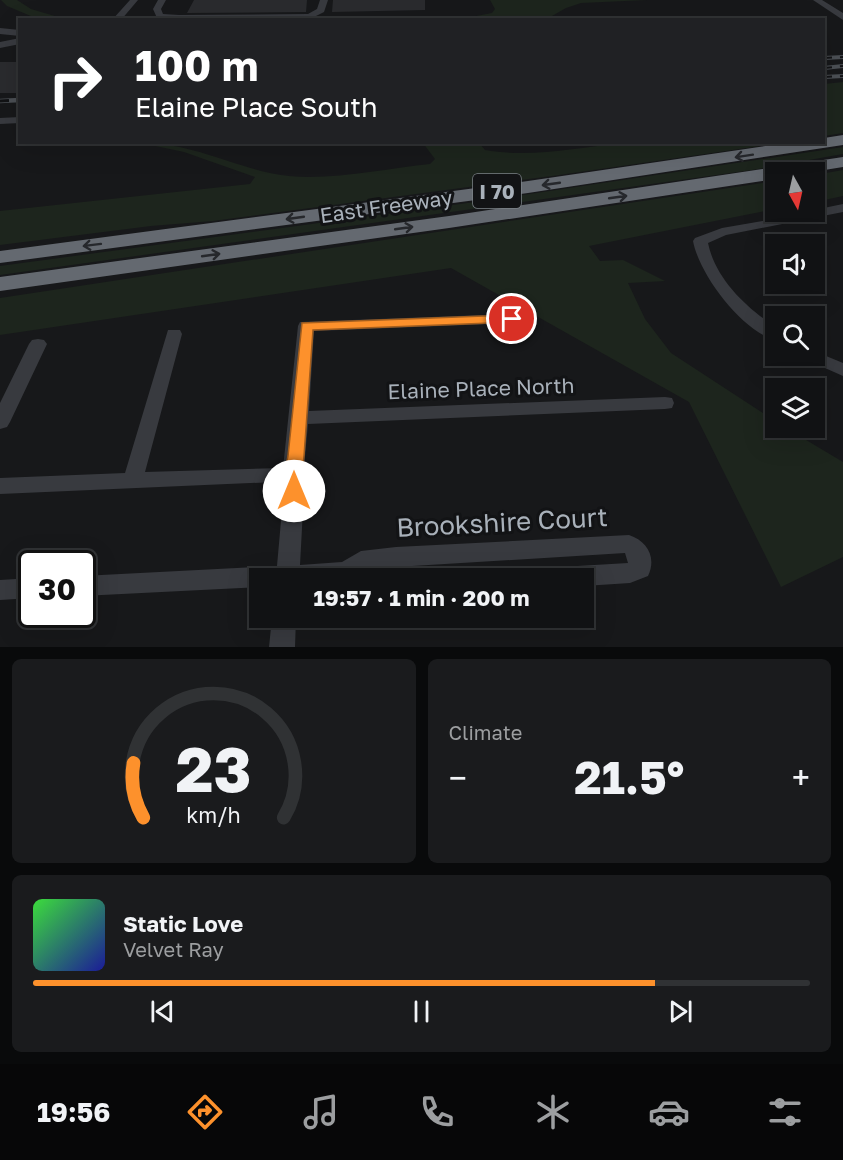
<!DOCTYPE html>
<html lang="en">
<head>
<meta charset="utf-8">
<style>
	:root { --surface:#111214; --page:#1a1b1d; --text:#f1f3f6; --muted:#9c9ea0; --line:#303234; --accent:#fd912c }
	body { margin:0; font-family:"Golos Text",sans-serif; background:var(--page); color:var(--text); height:100vh; display:flex; flex-direction:column; font-size:22px; white-space:nowrap }
	* { box-sizing:border-box; margin:0 }
	p { font-size:20px; color:var(--muted) }
	.icon { flex:none; width:33px; height:33px; fill:none; stroke:currentColor; stroke-width:2; stroke-linecap:round; stroke-linejoin:round }
	.map { position:relative; height:647px; overflow:hidden }
	.panel { display:flex; flex-direction:column; gap:12px; padding:12px; background:#090a0b; flex:1 }
	.panel>* { flex:none }
	.guide { position:absolute; left:18px; top:18px; width:807px; height:126px; border-radius:0px; box-shadow:0 6px 24px #0002,0 0 0 2px var(--line); background:#202124; color:#fff; overflow:hidden }
	.needle { width:39px; rotate:172deg }
	.buttons { position:absolute; left:765px; top:162px; display:grid; gap:12px }
	.buttons a { display:grid; place-items:center; width:60px; height:60px; border-radius:0px; background:var(--surface); box-shadow:0 6px 24px #0002,0 0 0 2px var(--line); font-size:30px }
	.speed { position:absolute; left:18px; top:550px; display:flex; gap:12px; font-size:30px; font-weight:700; text-align:center }
	.speed>* { display:grid; place-content:center; width:78px; height:78px; border-radius:50%; background:var(--surface); box-shadow:0 6px 24px #0002,0 0 0 2px var(--line); line-height:1 }
	.speed .limit { border:3px solid #111; border-radius:9px; background:#fff; color:#111 }
	.pin { position:absolute; display:grid; place-items:center; width:51px; height:51px; color:#fff; margin:-26px; border:3px solid #fff; border-radius:50%; box-shadow:0 2px 6px #0007 }
	.me { position:absolute; width:66px; margin:-33px; rotate:0deg; stroke-linejoin:round; filter:drop-shadow(0 0 4px #0008) }
	.turn { display:flex; align-items:center; gap:21px; height:126px; padding:0 18px; font-size:27px }
	.turn .icon { width:78px; height:78px; stroke-width:2.5 }
	.turn b { display:block; font-size:42px; line-height:51px }
	.big { font-size:45px; font-weight:700; line-height:1.1 }
	.panel .widget { flex:1; display:flex; flex-direction:column; justify-content:center; gap:9px; min-width:0; padding:0 21px; border-radius:9px; background:var(--page) }
	.panel .dial { align-items:center; gap:0 }
	.dial svg { height:156px; overflow:visible; fill:none; stroke:var(--line); stroke-width:7; stroke-linecap:round; text-anchor:middle }
	.dial text { fill:var(--text); stroke:none }
	.song { display:flex; align-items:center; gap:18px }
	.cover { width:72px; height:72px; border-radius:9px; background:linear-gradient(135deg,hsl(120 70% 55%),hsl(240 70% 35%)) }
	.played { height:6px; border-radius:3px; background:linear-gradient(90deg,var(--accent) 80%,var(--line) 80%) }
	.keys { display:flex; justify-content:space-around; direction:ltr }
	.heat { display:flex; justify-content:space-between; align-items:center; font-size:33px; direction:ltr }
	.panel .tiles { flex:1; display:grid; gap:12px; grid-template-columns:1fr 1fr }
	.widget:last-child { grid-column:span 2 }
	.trip { position:absolute; left:249px; top:568px; width:345px; height:60px; border-radius:0px; background:var(--surface); box-shadow:0 6px 24px #0002,0 0 0 2px var(--line); font-weight:700; line-height:60px; text-align:center }
	.menu { display:flex; height:96px; justify-content:space-around; align-items:center; background:#070708; color:var(--muted) }
	.menu .icon { width:42px; height:42px }
	.menu .current { color:var(--accent) }
	.menu b { font-size:27px; color:var(--text) }
	.map>svg:first-child { display:block }
	.green { fill:#1d251d }
	.building { fill:#2a2b2e }
	.lines { fill:none; stroke-linecap:round; stroke-linejoin:round }
	.minor { fill:#383a3f; fill-rule:evenodd }
	.highway { fill:#646970; fill-rule:evenodd }
	.rail-far1-casing { stroke:#4b4f54; stroke-width:4 }
	.rail-casing { stroke:#4b4f54; stroke-width:4.5 }
	.rail-far1 { stroke:#121315; stroke-width:2; stroke-dasharray:8; stroke-linecap:butt }
	.rail { stroke:#121315; stroke-width:3; stroke-dasharray:9; stroke-linecap:butt }
	.oneway { stroke:#26282c }
	.route { fill:#fd912c; stroke:#a45e1d; stroke-width:1.5 }
	.labels { text-anchor:middle; dominant-baseline:central; stroke-width:6; stroke-linejoin:round; paint-order:stroke }
	.shield { fill:#121315; stroke:#7c8288; stroke-width:1.5 }
	.shield-label { font-size:20px; font-weight:bold; fill:#a9b1ba }
	.street-label { font-size:21px; fill:#a9b1ba; stroke:#121315 }
	.near-street-label { font-size:26px; fill:#a9b1ba; stroke:#121315 }
</style>
</head>
<body>
<div class="map">
<svg width="843" height="647" viewBox="0 0 843 647">
	<rect width="100%" height="100%" fill="#17181a"/>
	<!-- green -->
	<path class="green" d="M1,0H17L31,9L58,17L38,19L7,6Z
		M490,0H647L581,3L566,8L552,16L509,20L461,19L492,13L495,9Z
		M843,82V133L824,136V84Z
		M622,143H782L552,176L213,221L151,226L0,245V211L250,184L255,177L184,152L141,143C186,142 226,163 270,173C317,184 382,169 430,164L435,159L423,143H479L485,150C530,158 577,148 622,143Z
		M843,147V154L752,170L0,275V266L490,200Z
		M843,170V196L815,202V175Z
		M775,181V209L589,246L600,261L623,260L665,281L628,283L645,319L671,353L775,421L776,428H786L843,462V557L781,587L689,402L451,268L0,335V298Z"/>
	<!-- building -->
	<path class="building" d="M194,0H307L306,12L187,13Z
		M333,0H425V10L332,12Z
		M0,62H20V93H0Z"/>
	<g class="lines">
		<!-- minor -->
		<path class="minor" d="M130,0H138L121,20H112Z
			M158,0H166L161,9L163,14L179,15L308,14L317,9L320,0H328L324,12L310,19H160L157,18L153,9Z
			M813,0H822L843,13V20Z
			M0,28L20,30V36L0,34Z
			M20,38V44L0,48V42Z
			M20,117V123L0,124V118Z
			M843,204V212L726,235L708,243C715,278 746,308 776,327V340C742,332 699,274 693,241L695,238L722,228L814,212V210Z
			M512,314L520,319L518,323L314,331L309,411L665,397L672,398L674,403L672,408L665,409L308,424L304,467L299,476L304,483V491L300,565L342,562L361,551L396,547L629,535C647,541 657,557 648,576L630,583L584,586V579H515L519,572L527,569L628,563L625,553L396,567L366,570L362,573L365,579H260V587L82,596V576L277,566L284,487L276,482L0,494V478L125,473L168,330H180L182,334L145,472L283,468L298,326L300,322Z
			M38,339L44,340L47,344L10,422L7,427L0,429V403L29,344L32,340Z
			M814,351L843,363V376L807,360L805,356H814Z
			M32,578V598L0,600V580Z
			M272,618H296L295,647H269Z"/>
		<!-- highway -->
		<path class="highway" d="M843,135V145L528,193L0,263V251L528,181L792,142H824V138Z
			M843,157V167L812,172H776V179L449,228L0,291V277L449,216Z"/>
		<defs>
			<path id="rail-far1" d="M824,58L843,57
				M824,68L843,66
				M824,77L843,76"/>
			<path id="rail" d="M0,101L20,100"/>
		</defs>
		<!-- rail-far1 casing -->
		<use href="#rail-far1" class="rail-far1-casing"/>
		<!-- rail casing -->
		<use href="#rail" class="rail-casing"/>
		<!-- rail-far1 -->
		<use href="#rail-far1" class="rail-far1"/>
		<!-- rail -->
		<use href="#rail" class="rail"/>
	</g>
	<!-- one-way arrows -->
	<defs><path id="oneway-shaft" d="M-6 0H5M1.5-3L5.5 0L1.5 3" fill="none" stroke-width="1.6" stroke-linecap="round" stroke-linejoin="round" transform="scale(1.5)"/></defs>
	<g class="oneway">
		<use href="#oneway-shaft" transform="translate(744 156) rotate(171)"/>
		<use href="#oneway-shaft" transform="translate(551 184) rotate(172)"/>
		<use href="#oneway-shaft" transform="translate(618 197) rotate(-8)"/>
		<use href="#oneway-shaft" transform="translate(295 218) rotate(172)"/>
		<use href="#oneway-shaft" transform="translate(404 228) rotate(-8)"/>
		<use href="#oneway-shaft" transform="translate(92 245) rotate(173)"/>
		<use href="#oneway-shaft" transform="translate(211 255) rotate(-8)"/>
	</g>
	<!-- route -->
	<path class="route" d="M512,315L519,319L517,322L313,330L304,456L303,467L297,476C303,482 304,489 301,496L294,498L288,496L285,486L279,478L286,466L288,456L302,323Z"/>
	<g class="labels">
		<!-- shield labels -->
		<rect class="shield" x="473" y="174" width="48" height="34" rx="4.5"/>
		<g class="shield-label">
			<text x="497" y="191">I 70</text>
		</g>
		<!-- street labels -->
		<g class="street-label">
			<text transform="translate(386 206) rotate(-8)">East Freeway</text>
			<text transform="translate(481 388) rotate(-2)">Elaine Place North</text>
		</g>
		<!-- near-street labels -->
		<g class="near-street-label">
			<text transform="translate(502 522) rotate(-3)">Brookshire Court</text>
		</g>
	</g>
</svg>
<div class="buttons">
<a><svg class="needle" viewBox="-14 -14 28 28"><path d="M0-13l5 13h-10z" fill="#e53935"/><path d="M0 13l5-13h-10z" fill="#9c9ea0"/></svg></a>
<a><svg class="icon" aria-label="sound" viewBox="0 0 24 24"><path d="M4 9h4l5-4v14l-5-4H4zM17 9q2 3 0 6"/></svg></a>
<a><svg class="icon" aria-label="search" viewBox="0 0 24 24"><circle cx="10" cy="10" r="6"/><path d="M15 15l6 6"/></svg></a>
<a><svg class="icon" aria-label="layers" viewBox="0 0 24 24"><path d="M12 4l9 5-9 5-9-5zM3 14l9 5 9-5"/></svg></a>
</div>
<div class="speed"><div class="limit">30</div></div>
<div class="pin" style="left:512px;top:319px;background:#d93025"><svg class="icon" aria-label="arrive" viewBox="0 0 24 24"><path d="M6 21V4h12l-3 4 3 4H6"/></svg></div>
<svg class="me" style="left:294px;top:491px" viewBox="-20 -20 40 40"><circle r="19" fill="#fff"/><path d="M0-13L10 11 0 6-10 11z" fill="#fd912c"/></svg>
<div class="trip">19:57 · 1 min · 200 m</div>
<div class="guide">
<div class="turn"><svg class="icon" aria-label="right" viewBox="0 0 24 24"><path d="M7 20v-9h11M14 6l5 5-5 5"/></svg><div><b>100 m</b>Elaine Place South</div></div>
</div>
</div>
<section class="panel">
<div class="tiles">
<div class="widget dial"><svg viewBox="0 0 100 80">
<path d="M14 69A42 42 0 1 1 86 69"/>
<path d="M14 69A42 42 0 0 1 9 41" stroke="#fd912c"/>
<text x="50" y="56" font-size="32" font-weight="700">23</text>
<text x="50" y="72" font-size="11">km/h</text>
</svg></div>
<div class="widget"><p>Climate</p>
<div class="heat"><a>−</a><b class="big">21.5°</b><a>+</a></div>
</div>
<div class="widget">
<div class="song"><i class="cover"></i><div><b>Static Love</b><p>Velvet Ray</p></div></div>
<div class="played"></div>
<div class="keys"><svg class="icon" aria-label="previous" viewBox="0 0 24 24"><path d="M18 5L8 12l10 7zM5 5v14"/></svg><svg class="icon" aria-label="pause" viewBox="0 0 24 24"><path d="M8 5v14M16 5v14"/></svg><svg class="icon" aria-label="next" viewBox="0 0 24 24"><path d="M6 5l10 7-10 7zM19 5v14"/></svg></div>
</div>
</div>
</section>
<nav class="menu">
<b>19:56</b>
<svg class="icon current" aria-label="directions" viewBox="0 0 24 24"><path d="M12 3l9 9-9 9-9-9zM9 14v-3h6M13 9l2 2-2 2"/></svg>
<svg class="icon" aria-label="music" viewBox="0 0 24 24"><path d="M9 18V5l10-2v13"/><circle cx="6" cy="18" r="3"/><circle cx="16" cy="16" r="3"/></svg>
<svg class="icon" aria-label="phone" viewBox="0 0 24 24"><path d="M5 4h4l2 5-3 2q2 4 5 5l2-3 5 2v4C11 20 4 13 5 4z"/></svg>
<svg class="icon" aria-label="climate" viewBox="0 0 24 24"><path d="M12 3v18M4 7l16 10M4 17L20 7"/></svg>
<svg class="icon" aria-label="car" viewBox="0 0 24 24"><path d="M5 17H2v-5l4-1 3-4h7l3 4 3 1v5h-3M9 17h6M6 11h13"/><circle cx="7" cy="17" r="2"/><circle cx="17" cy="17" r="2"/></svg>
<svg class="icon" aria-label="filters" viewBox="0 0 24 24"><path d="M4 7h16M4 17h16"/><circle cx="9" cy="7" r="2"/><circle cx="15" cy="17" r="2"/></svg>
</nav>
</body>
</html>
